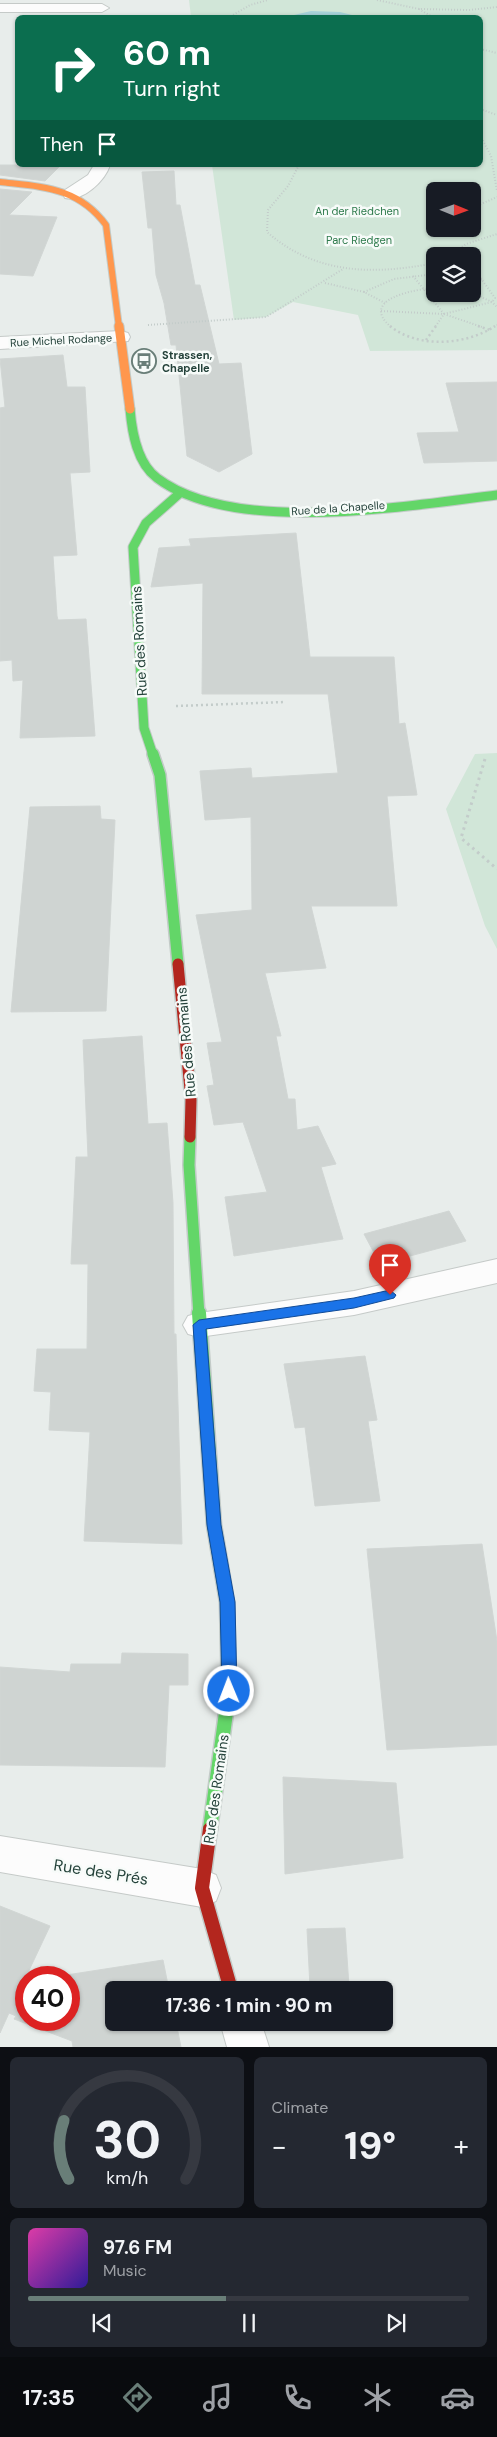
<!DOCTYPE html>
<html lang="en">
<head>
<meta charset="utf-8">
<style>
	:root { --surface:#171b24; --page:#242831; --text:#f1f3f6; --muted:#9ea1a6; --line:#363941; --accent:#697e78 }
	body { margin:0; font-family:"DM Sans",sans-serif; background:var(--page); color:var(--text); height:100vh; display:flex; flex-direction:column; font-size:19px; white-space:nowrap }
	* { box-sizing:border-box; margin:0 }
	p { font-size:16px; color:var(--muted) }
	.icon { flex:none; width:28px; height:28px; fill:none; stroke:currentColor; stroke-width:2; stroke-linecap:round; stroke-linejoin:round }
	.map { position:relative; height:2047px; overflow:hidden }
	.sheet { display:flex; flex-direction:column; gap:10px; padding:10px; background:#0d0f14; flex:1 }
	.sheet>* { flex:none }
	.guide { position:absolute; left:15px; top:15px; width:468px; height:152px; border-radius:8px; box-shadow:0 1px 4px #0004; background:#0b6e4f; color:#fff; overflow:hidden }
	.needle { width:32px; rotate:91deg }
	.tools { position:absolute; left:426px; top:182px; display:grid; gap:10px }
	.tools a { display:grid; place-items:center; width:55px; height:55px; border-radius:8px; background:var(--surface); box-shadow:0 1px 4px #0004; font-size:25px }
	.speed { position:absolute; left:15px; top:1966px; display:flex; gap:10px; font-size:25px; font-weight:700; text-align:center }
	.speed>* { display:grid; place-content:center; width:65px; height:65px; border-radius:50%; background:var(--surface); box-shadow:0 1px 4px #0004; line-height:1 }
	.speed .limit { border:8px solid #d22; background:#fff; color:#111 }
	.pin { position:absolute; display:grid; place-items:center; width:42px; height:42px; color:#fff; margin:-51px -21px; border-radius:50% 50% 50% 0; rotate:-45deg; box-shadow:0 0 5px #0007 }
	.pin .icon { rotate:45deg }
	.me { position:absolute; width:55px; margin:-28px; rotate:359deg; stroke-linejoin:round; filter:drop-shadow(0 0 4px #0008) }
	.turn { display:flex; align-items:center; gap:18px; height:105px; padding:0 25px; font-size:22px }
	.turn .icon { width:65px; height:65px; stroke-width:2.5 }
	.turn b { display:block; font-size:35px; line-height:42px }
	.then { display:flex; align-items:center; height:48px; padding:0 25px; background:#0003; gap:10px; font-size:19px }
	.big { font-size:38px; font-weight:700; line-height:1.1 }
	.sheet .card { flex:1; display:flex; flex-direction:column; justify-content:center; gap:8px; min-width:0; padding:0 18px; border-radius:8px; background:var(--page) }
	.sheet .dial { align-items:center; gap:0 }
	.dial svg { height:130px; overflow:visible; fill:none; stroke:var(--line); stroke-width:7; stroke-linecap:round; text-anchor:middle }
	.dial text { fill:var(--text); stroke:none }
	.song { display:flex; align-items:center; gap:15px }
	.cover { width:60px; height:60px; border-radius:8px; background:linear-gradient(135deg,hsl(320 70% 55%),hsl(250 70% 35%)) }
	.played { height:5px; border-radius:2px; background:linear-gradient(90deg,var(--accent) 45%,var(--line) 45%) }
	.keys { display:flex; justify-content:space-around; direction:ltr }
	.heat { display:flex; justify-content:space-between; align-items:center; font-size:28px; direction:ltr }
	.sheet .tiles { flex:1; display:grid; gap:10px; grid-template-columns:1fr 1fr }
	.card:last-child { grid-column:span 2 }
	.trip { position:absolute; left:105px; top:1981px; width:288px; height:50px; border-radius:8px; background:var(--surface); box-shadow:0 1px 4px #0004; font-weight:700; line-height:50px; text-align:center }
	.menu { display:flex; height:80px; justify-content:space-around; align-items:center; background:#090b0e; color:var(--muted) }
	.menu .icon { width:35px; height:35px }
	.menu .on { color:var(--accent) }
	.menu b { font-size:22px; color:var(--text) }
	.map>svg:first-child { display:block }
	.green { fill:#d1e6d8; fill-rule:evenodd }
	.water { fill:#a9d4db }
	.building { fill:#cfd4d2; stroke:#d1d6d4 }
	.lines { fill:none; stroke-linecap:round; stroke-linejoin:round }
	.street-casing { stroke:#c5cac8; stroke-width:2 }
	.fast-far2-casing { stroke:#c3cbc8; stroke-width:11 }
	.fast-far1-casing { stroke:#c3cbc8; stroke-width:14 }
	.fast-casing { stroke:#c3cbc8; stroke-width:17 }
	.slow-far1-casing { stroke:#c3cbc8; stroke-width:8 }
	.slow-casing { stroke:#c3cbc8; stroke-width:11 }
	.jam-far1-casing { stroke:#c3cbc8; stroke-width:14 }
	.jam-casing { stroke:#c3cbc8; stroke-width:17 }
	.path-far2 { stroke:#c3ccca; stroke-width:2; stroke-dasharray:1 2; stroke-linecap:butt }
	.path-far1 { stroke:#c3ccca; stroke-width:2.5; stroke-dasharray:2 3; stroke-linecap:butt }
	.path { stroke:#c3ccca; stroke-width:3; stroke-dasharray:2.5 4; stroke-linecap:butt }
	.street { fill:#fcfcfc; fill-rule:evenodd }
	.fast-far2 { stroke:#63d668; stroke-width:9 }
	.fast-far1 { stroke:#63d668; stroke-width:11 }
	.fast { stroke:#63d668; stroke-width:14 }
	.slow-far1 { stroke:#ff974d; stroke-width:6 }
	.slow { stroke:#ff974d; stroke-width:9 }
	.jam-far1 { stroke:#b3261e; stroke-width:11 }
	.jam { stroke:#b3261e; stroke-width:14 }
	.route { fill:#1a73e8; stroke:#114b97 }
	.labels { text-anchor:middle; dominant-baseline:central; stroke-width:5; stroke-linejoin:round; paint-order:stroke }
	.far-park-label { font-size:11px; fill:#2d7a4b; stroke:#f7fbf9 }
	.far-street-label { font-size:11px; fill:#24423a; stroke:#f7fbf9 }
	.far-poi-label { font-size:11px; font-weight:bold; fill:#24423a; stroke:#f7fbf9; text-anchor:start }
	.street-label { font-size:14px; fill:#24423a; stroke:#f7fbf9 }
	.near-street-label { font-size:16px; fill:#24423a; stroke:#f7fbf9 }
</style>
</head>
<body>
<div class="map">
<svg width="497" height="2047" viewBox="0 0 497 2047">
	<rect width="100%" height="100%" fill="#e8edeb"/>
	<!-- green -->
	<path class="green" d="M189,0H497V350L370,351L358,315L293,302L266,317L234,320L212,165H480V18L191,17ZM435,191H472V229H435ZM435,256H472V294H435Z
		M497,753V949L485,926L446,809L475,754Z"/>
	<!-- water -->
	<path class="water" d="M311,11L340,12L360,17H294V15Z"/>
	<!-- building -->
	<path class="building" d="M0,165H61L45,181L0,175Z
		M174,171L176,205H180L195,285H200L219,364L241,363L252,454L219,472L187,456L176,345H171L164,303L156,275L152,228H148L142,172Z
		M0,189L32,192L9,215L57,217L33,276L0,274Z
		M63,355L67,387H85L90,472L70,473L77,555L53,556L57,616L58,620L86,619L95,736L20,738L23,680L13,681L12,660L0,661V408L5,407L0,359Z
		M497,382V461L424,463L417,433L459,432L446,383Z
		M296,533L310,657H394L399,724L405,723L417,795L387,796L397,906H311L326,968L265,973L281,1036H276L288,1099H295L297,1130L318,1126L336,1164L321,1167L343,1239L234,1256L225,1197L267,1192L243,1122L214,1125L207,1086L214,1085L207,1043L222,1042L196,915L252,910L251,817L205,820L200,771L251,768L252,778L338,773L328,694H202L203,583L151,587L159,548L191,546L189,539Z
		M100,806L101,819L115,820L106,1011L11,1012L30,807Z
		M142,1036L148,1124L167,1123L173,1203L174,1334H176L182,1544L84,1541L90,1432L49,1430L51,1392L34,1391L37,1349H87L88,1264H71L76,1157H88L83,1040Z
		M449,1211L466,1241L380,1264L364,1234Z
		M365,1356L377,1420L368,1421L380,1501L315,1506L305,1427L295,1428L284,1364Z
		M482,1544L497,1641V1745L387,1750L367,1549Z
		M122,1653L188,1654V1685H169L165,1767L0,1765V1667L70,1672L71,1664H121Z
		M283,1777L396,1783L403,1858L285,1874Z
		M0,1906L50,1926L24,1981H26V2020H69V1978H47L163,1960L169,1990H114V2022H176L181,2047H73L72,2041L14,2019L16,2016L9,2013L0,2033Z
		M345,1928L349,1986L310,1987L307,1929Z"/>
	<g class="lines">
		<defs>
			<path id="street" d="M0,4H102L109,8L102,12H0Z
				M94,165H110C105,181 83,202 65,198L63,194L65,190L88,175Z
				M121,331L128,333L130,337L128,341L0,349V337Z
				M497,1259V1283L354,1315L199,1337L188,1334L183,1325L188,1316L199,1313L354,1291Z
				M0,1836L202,1869L216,1875L221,1888L216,1901L202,1907L0,1872Z
				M220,2022H261L269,2047H227Z"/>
			<path id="fast-far2" d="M130,409C132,433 137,463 157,478C234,536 406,506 497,495
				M153,755L144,728L133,547L146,523L180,493"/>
			<path id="fast-far1" d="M153,754L160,775L178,964
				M190,1137L189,1165L199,1315"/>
			<path id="fast" d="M199,1313L214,1525L227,1602L229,1691L210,1829"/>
			<path id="slow-far1" d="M0,182C43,187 78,187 106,225L119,327"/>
			<path id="slow" d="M119,326L130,409"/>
			<path id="jam-far1" d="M178,964L191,1100L190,1137"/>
			<path id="jam" d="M210,1829L202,1888L231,1990"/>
		</defs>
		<!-- street casing -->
		<use href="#street" class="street-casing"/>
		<!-- fast-far2 casing -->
		<use href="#fast-far2" class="fast-far2-casing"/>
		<!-- fast-far1 casing -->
		<use href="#fast-far1" class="fast-far1-casing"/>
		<!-- fast casing -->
		<use href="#fast" class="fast-casing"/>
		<!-- slow-far1 casing -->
		<use href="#slow-far1" class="slow-far1-casing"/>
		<!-- slow casing -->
		<use href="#slow" class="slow-casing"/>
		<!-- jam-far1 casing -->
		<use href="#jam-far1" class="jam-far1-casing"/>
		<!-- jam casing -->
		<use href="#jam" class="jam-casing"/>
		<!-- path-far2 -->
		<path class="path-far2" d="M377,0L419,9L469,10L497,7
			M419,9L434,18
			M228,18L250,5L268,0
			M480,49L497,53
			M480,109L497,115
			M480,135L491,156L497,191
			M299,165L288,186L268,210L267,232C316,275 374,275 435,263
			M472,208L497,197
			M460,250L465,256
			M450,256L466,244L497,234
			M413,276L444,314L435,327
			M472,278L484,280
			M325,283L364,292L385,303
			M364,292L394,279L435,274
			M472,293L492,302L497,307
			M381,311L444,314L492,302L495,298L472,266
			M444,314L482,327
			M148,325L266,317L343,269
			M391,327C358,299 416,289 435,288
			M494,327L497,325"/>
		<!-- path-far1 -->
		<path class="path-far1" d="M390,326C418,349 467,345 495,326
			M478,326L490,330
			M426,340L436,326
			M176,706L285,702"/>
		<!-- path -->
		<path class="path" d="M485,759L461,838L497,869"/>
		<!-- street -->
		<use href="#street" class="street"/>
		<!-- fast-far2 -->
		<use href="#fast-far2" class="fast-far2"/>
		<!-- fast-far1 -->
		<use href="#fast-far1" class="fast-far1"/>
		<!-- fast -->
		<use href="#fast" class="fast"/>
		<!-- slow-far1 -->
		<use href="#slow-far1" class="slow-far1"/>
		<!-- slow -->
		<use href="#slow" class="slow"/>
		<!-- jam-far1 -->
		<use href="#jam-far1" class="jam-far1"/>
		<!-- jam -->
		<use href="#jam" class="jam"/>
	</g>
	<!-- route -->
	<path class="route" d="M390,1290L396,1295L394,1298L354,1308L206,1329L221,1525L235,1602L237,1691L234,1696L229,1698L224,1696L222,1691L220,1602L207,1525L193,1325L199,1320L354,1298Z"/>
	<!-- icons -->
	<defs>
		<symbol id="bus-ring" viewBox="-11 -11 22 22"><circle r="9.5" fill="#f7fbf9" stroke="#697e78" stroke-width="1.5"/><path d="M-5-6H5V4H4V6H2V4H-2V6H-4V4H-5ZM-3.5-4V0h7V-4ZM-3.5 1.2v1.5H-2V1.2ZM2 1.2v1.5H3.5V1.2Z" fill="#697e78"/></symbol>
	</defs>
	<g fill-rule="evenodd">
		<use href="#bus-ring" x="130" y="347" width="28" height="28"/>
	</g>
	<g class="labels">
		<!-- far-park labels -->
		<g class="far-park-label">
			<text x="357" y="211">An der Riedchen</text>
			<text x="359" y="240">Parc Riedgen</text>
		</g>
		<!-- far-street labels -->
		<g class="far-street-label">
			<text transform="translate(61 340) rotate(-3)">Rue Michel Rodange</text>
			<text transform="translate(338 508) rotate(-4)">Rue de la Chapelle</text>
		</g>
		<!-- far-poi labels -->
		<g class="far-poi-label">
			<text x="162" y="355">Strassen,<tspan x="162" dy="13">Chapelle</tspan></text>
		</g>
		<!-- street labels -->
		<g class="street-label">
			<text transform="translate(139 641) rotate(-93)">Rue des Romains</text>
			<text transform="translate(186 1042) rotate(-95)">Rue des Romains</text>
			<text transform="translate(216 1789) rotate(-82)">Rue des Romains</text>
		</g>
		<!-- near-street labels -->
		<g class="near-street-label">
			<text transform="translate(101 1872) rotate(9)">Rue des Prés</text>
		</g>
	</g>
</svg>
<div class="tools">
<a><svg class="needle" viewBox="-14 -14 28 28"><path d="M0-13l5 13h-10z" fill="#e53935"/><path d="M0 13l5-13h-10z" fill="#9ea1a6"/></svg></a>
<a><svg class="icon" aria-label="layers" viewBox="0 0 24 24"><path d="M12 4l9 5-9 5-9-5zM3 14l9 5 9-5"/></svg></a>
</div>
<div class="speed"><div class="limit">40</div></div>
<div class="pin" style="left:390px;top:1295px;background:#d93025"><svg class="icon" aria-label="arrive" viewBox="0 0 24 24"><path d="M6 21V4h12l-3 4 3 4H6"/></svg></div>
<svg class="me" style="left:229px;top:1691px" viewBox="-20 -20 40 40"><circle r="17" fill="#1a73e8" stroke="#fff" stroke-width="3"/><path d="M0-11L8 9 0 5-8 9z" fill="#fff"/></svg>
<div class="trip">17:36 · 1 min · 90 m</div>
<div class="guide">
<div class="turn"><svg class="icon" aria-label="right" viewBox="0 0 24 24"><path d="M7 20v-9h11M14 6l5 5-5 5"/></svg><div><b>60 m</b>Turn right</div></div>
<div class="then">Then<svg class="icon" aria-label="arrive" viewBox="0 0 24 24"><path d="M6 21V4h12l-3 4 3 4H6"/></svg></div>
</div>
</div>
<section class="sheet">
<div class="tiles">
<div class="card dial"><svg viewBox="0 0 100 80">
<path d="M14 69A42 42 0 1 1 86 69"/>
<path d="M14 69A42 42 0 0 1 11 33" stroke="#697e78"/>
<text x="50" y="56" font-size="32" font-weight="700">30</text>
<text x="50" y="72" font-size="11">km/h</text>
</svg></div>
<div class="card"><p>Climate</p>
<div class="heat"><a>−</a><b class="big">19°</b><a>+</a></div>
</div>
<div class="card">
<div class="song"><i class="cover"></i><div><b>97.6 FM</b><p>Music</p></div></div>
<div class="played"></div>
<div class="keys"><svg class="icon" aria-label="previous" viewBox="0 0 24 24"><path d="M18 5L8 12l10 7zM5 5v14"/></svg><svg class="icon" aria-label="pause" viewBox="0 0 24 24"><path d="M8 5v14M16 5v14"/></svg><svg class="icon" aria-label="next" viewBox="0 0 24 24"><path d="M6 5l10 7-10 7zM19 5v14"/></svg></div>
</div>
</div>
</section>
<nav class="menu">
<b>17:35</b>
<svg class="icon on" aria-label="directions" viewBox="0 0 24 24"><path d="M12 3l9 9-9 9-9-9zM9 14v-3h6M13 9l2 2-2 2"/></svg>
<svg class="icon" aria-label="music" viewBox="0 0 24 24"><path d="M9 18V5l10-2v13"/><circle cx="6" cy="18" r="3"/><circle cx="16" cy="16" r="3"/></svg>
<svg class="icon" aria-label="phone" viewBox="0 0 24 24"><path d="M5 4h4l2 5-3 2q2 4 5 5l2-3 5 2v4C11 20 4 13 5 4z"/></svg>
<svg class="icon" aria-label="climate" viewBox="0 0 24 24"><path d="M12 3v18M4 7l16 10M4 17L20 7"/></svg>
<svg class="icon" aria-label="car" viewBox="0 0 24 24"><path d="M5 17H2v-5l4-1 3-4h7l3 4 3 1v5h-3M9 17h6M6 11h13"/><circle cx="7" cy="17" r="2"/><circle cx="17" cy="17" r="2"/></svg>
</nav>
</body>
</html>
